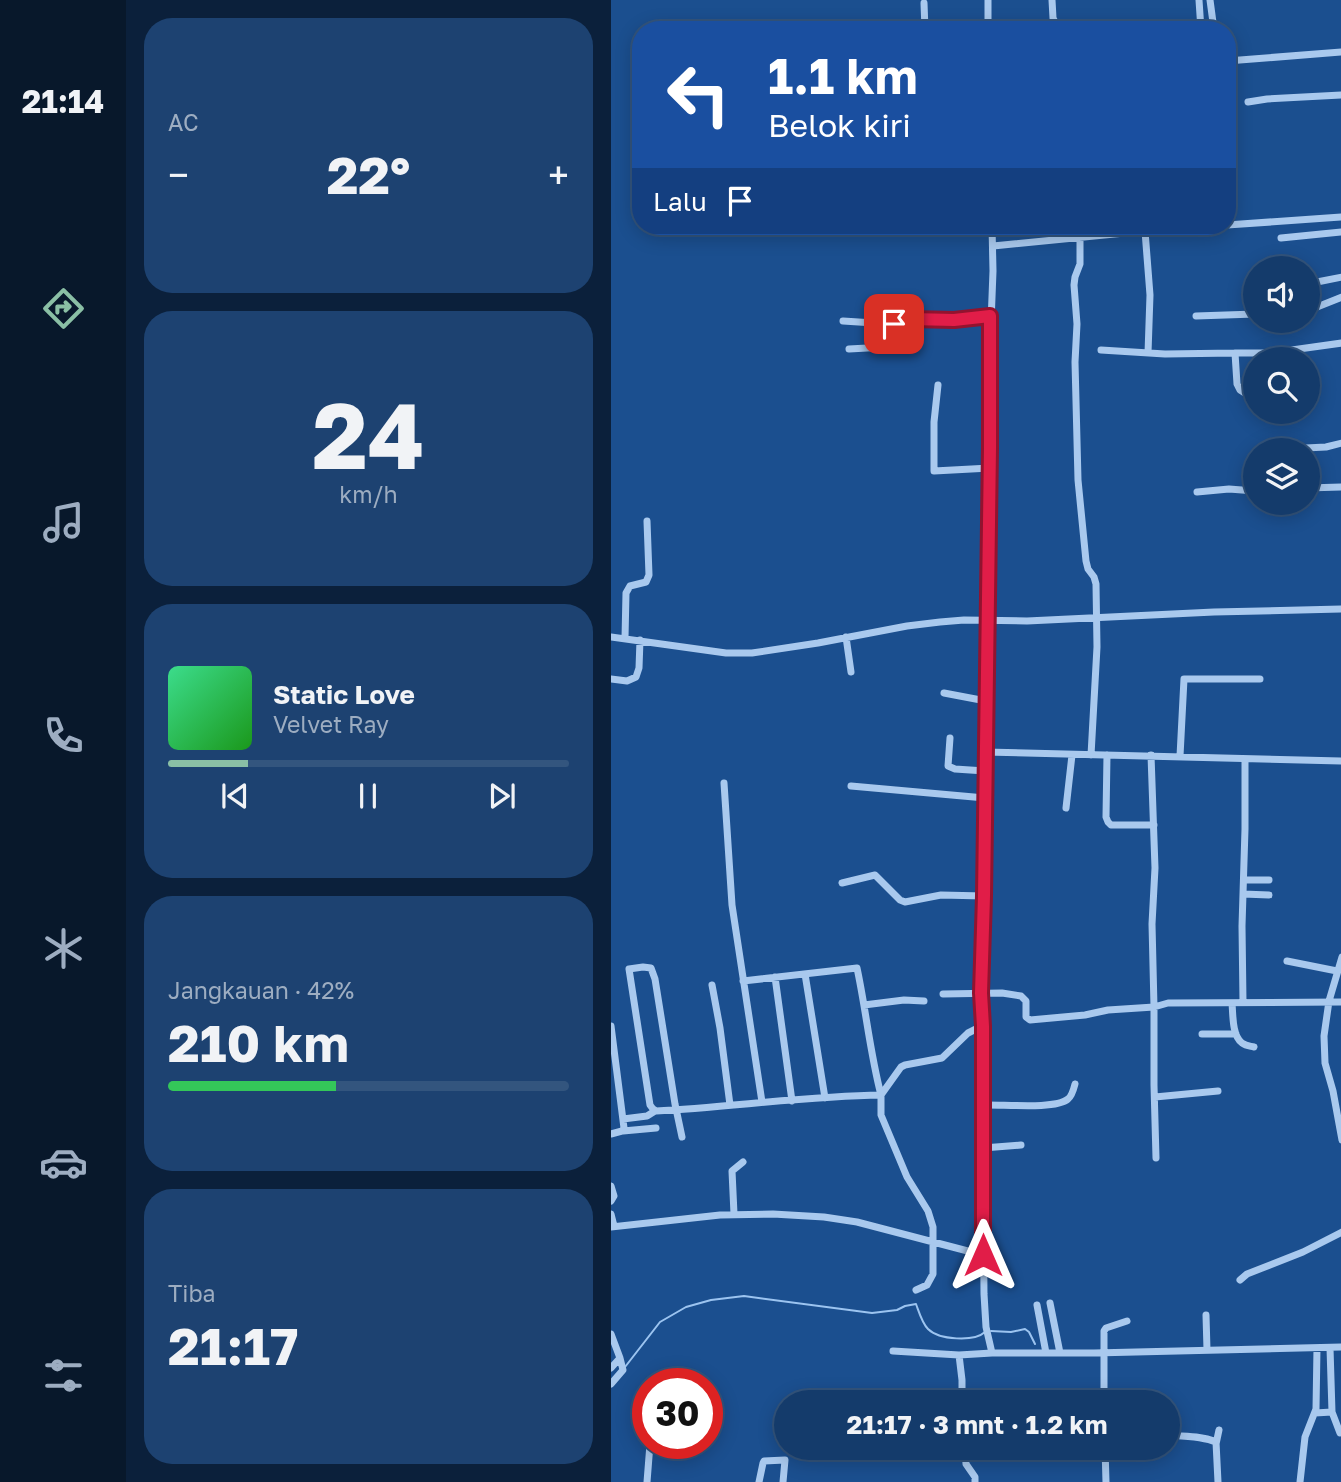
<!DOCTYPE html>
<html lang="id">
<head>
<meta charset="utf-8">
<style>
	:root { --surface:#143b6b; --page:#1d4271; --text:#f1f3f6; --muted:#9dadc1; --line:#33557e; --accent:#8abfa5 }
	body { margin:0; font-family:"Golos Text",sans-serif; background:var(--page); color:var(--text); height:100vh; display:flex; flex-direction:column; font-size:26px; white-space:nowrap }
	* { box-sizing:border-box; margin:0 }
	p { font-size:23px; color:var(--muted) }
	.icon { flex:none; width:38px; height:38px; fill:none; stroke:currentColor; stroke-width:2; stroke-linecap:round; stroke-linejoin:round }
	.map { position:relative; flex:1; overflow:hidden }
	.details { display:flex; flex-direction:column; gap:18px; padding:18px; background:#0b203b; width:485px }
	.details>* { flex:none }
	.banner { position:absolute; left:21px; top:21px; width:604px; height:214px; border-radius:28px; box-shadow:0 4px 18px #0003,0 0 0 2px var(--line); background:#1a4fa0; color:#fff; overflow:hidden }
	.fabs { position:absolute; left:632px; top:256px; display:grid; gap:14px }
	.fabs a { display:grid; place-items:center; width:77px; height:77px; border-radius:50%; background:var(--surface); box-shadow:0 4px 18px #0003,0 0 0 2px var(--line); font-size:35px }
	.speed { position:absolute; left:21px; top:1368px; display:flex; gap:14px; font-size:35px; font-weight:700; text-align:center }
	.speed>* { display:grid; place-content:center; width:91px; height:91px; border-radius:50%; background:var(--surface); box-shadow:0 4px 18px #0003,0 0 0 2px var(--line); line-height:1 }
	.speed .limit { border:10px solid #d22; background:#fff; color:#111 }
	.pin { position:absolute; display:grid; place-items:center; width:60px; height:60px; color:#fff; margin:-30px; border-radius:14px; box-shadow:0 4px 10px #0006 }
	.me { position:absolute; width:77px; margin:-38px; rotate:0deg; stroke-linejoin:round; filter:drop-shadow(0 0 5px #0008) }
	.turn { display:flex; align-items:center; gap:24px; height:147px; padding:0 21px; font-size:32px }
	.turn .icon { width:91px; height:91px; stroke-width:2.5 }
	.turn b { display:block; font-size:49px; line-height:60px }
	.then { display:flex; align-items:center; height:66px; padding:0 21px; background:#0003; gap:14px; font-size:26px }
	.big { font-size:52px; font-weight:700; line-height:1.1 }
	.details .tile { flex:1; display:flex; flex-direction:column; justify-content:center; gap:10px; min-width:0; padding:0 24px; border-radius:28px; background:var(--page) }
	.details .dial { align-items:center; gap:0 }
	.dial b { font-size:91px; line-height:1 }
	.song { display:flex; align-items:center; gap:21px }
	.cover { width:84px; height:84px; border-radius:10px; background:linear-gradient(135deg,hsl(150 70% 55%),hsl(120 70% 35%)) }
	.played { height:7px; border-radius:4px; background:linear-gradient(90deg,var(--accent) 20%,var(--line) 20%) }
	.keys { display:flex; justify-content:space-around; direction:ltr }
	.heat { display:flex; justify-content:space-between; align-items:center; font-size:38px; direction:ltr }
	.charge { height:10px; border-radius:5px; background:linear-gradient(90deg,#34c759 42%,var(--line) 0) }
	.trip { position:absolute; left:163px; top:1390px; width:406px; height:70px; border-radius:35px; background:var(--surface); box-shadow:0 4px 18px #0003,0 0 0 2px var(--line); font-weight:700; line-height:70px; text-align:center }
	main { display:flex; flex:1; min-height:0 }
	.menu { display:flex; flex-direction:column; width:126px; justify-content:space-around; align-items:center; background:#08182b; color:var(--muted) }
	.menu .icon { width:49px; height:49px }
	.menu .active { color:var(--accent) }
	.menu b { font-size:32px; color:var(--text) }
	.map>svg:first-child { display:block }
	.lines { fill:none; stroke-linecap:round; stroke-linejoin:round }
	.stream { stroke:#9cc4f0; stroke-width:2 }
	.minor { stroke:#a9c9ee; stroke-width:7 }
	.route-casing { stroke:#92132f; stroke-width:18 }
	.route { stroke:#e11d48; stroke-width:12 }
</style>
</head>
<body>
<main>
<nav class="menu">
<b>21:14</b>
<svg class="icon active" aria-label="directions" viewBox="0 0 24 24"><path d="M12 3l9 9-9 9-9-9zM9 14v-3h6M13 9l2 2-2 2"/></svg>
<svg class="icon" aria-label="music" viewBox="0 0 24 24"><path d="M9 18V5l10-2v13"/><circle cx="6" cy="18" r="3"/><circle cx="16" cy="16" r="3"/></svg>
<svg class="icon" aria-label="phone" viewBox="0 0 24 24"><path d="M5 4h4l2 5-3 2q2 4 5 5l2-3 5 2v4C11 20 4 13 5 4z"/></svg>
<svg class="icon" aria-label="climate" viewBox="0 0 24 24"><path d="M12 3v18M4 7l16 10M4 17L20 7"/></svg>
<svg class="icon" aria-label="car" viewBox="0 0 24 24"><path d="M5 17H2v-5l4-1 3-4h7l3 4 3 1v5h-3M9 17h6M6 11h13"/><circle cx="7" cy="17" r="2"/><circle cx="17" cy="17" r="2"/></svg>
<svg class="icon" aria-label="filters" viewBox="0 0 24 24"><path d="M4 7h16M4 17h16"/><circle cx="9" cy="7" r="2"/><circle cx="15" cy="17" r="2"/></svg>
</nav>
<section class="details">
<div class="tile"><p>AC</p>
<div class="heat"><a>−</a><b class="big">22°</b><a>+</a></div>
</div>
<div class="tile dial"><b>24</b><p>km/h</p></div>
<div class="tile">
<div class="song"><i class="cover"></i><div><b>Static Love</b><p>Velvet Ray</p></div></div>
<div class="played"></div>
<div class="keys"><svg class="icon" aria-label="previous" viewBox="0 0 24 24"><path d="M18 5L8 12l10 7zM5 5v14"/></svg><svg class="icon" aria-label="pause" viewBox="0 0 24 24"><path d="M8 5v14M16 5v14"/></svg><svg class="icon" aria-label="next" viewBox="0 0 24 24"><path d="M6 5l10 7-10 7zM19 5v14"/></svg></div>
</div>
<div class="tile"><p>Jangkauan · 42%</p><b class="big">210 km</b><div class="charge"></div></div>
<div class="tile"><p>Tiba</p><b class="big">21:17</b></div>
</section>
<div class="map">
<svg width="731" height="1482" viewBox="0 0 731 1482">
	<rect width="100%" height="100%" fill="#1b4f8f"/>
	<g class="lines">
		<!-- stream -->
		<path class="stream" d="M380,1331L400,1332L414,1329L418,1332L424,1344
			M14,1367L49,1322L75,1307L100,1300L133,1296L261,1313L286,1310L294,1306L305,1304C308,1312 311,1323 317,1329C328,1340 363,1342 374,1332"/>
		<!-- minor -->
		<path class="minor" d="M441,0L442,18L448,30
			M588,0L590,30
			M599,0L603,30
			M313,3L314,30
			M377,30V0
			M616,61L731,52
			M637,102L656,99L731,95
			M616,138L618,61
			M616,225L731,217
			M381,226L382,271L378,375L379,448L373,873L370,993L371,1026L373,1294L375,1327L381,1353H483L731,1347
			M469,226V264L464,277L463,285L466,324L464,362L467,480L475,561L477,569L483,577L485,584L486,647L480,755
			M534,231L539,295L537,353
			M670,238L731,232
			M382,246L534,231L611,226
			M696,281L706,282L731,277
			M638,282H644
			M696,311L731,297
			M585,316L644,314
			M232,321L294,325
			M294,325L295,322L300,319L343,320L379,316
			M238,349L293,346L296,341L294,325
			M490,350L554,354L624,353
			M327,385L323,422V471L379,468
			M637,395L629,390L626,384L624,353H659L731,343
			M674,449L715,447L731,443
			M696,488L731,487
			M586,492L618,489L644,491
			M0,637L115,653H141L207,643L296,626L329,622L353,620L416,621L603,612L731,609
			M235,637L240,672
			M14,638L15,593L19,586L35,582L38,575L36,521
			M0,679L16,681L25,677L28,668L29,640
			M333,693L375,701
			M339,738L337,766L344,769L374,771
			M374,752L731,761
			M496,755L495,817L497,822L500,825H543
			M540,755L544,868L541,924L543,1007V1085L545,1158
			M569,756L573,679H649
			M113,783L121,905L151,1102
			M240,786L374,798
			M455,808L461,755
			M633,880H658
			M231,883L264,875L289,900L294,902L330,895L373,896
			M632,894L658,895
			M731,957L718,1001L713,1036L714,1063L722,1091L731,1140
			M676,961L726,971
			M194,974L214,1098
			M164,977L181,1101
			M101,985L109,1028L119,1105
			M332,994L391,993L410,996L415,1001V1017L419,1020L474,1015L497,1010L543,1007L557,1003L731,1002
			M632,1002L631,926L634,829V759
			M621,1003C622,1014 621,1036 631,1043C635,1046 639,1046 643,1047
			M253,1005L293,1000L313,1001
			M0,1026L13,1128L11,1131L0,1134
			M591,1034H625
			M544,1097L607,1091
			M372,1105C390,1104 444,1110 457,1099C461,1096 463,1088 464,1084
			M12,1119L36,1116L44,1111
			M12,1131L45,1128
			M71,1137L64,1104L44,979L40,968L32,967L18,969L39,1105L42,1109L45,1111C120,1107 195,1096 270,1095C259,1053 255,1010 246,968L132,981
			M372,1148L410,1145
			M0,1186L3,1196L0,1201
			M0,1214L3,1226
			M123,1214L121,1171L132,1162
			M0,1227L109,1215L162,1214L213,1217L246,1222L372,1255
			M629,1280L636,1274L692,1252L731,1232
			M305,1290L316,1285L322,1274V1227L317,1211L296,1177L270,1115V1095L290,1067L294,1065L331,1058L357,1033L371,1026
			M439,1303L449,1353
			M426,1305L435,1353
			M595,1315L596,1350
			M0,1334L9,1358L0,1368
			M719,1348L721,1412
			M282,1351L348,1355L381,1353
			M348,1355L351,1380V1402
			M0,1384L12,1370L9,1358
			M493,1402V1331L495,1328L516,1321
			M704,1413L721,1412L729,1433
			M556,1435C572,1436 591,1436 605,1442L607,1482
			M605,1444L608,1430
			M354,1447L355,1464L364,1477V1482
			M494,1447L495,1482
			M36,1482L39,1444
			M148,1482L152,1463L153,1461L174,1460L172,1482
			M689,1482L694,1437L705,1409L706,1348"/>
	</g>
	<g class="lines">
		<defs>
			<path id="route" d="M283,324L294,325L296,322L300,319L343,320L379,316V448L373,896L370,993L372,1026V1255"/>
		</defs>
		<!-- route casing -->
		<use href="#route" class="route-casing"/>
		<!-- route -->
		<use href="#route" class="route"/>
	</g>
</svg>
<div class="fabs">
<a><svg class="icon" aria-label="sound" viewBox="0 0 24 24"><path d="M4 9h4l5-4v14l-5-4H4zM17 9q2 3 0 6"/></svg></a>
<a><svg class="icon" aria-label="search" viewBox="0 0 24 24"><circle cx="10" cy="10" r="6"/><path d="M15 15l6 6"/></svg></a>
<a><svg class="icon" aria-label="layers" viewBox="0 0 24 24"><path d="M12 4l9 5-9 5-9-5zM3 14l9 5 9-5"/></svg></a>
</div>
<div class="speed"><div class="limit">30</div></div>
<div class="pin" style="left:283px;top:324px;background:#d93025"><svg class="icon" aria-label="arrive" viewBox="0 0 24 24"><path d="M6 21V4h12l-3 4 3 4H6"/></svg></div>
<svg class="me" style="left:372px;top:1255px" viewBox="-20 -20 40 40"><path d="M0-17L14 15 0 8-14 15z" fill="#e11d48" stroke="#fff" stroke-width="4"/></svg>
<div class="trip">21:17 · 3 mnt · 1.2 km</div>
<div class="banner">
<div class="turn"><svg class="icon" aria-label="left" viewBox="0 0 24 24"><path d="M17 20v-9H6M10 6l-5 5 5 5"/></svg><div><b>1.1 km</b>Belok kiri</div></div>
<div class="then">Lalu<svg class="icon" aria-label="arrive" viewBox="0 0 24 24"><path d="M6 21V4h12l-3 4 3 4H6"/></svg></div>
</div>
</div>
</main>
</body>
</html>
